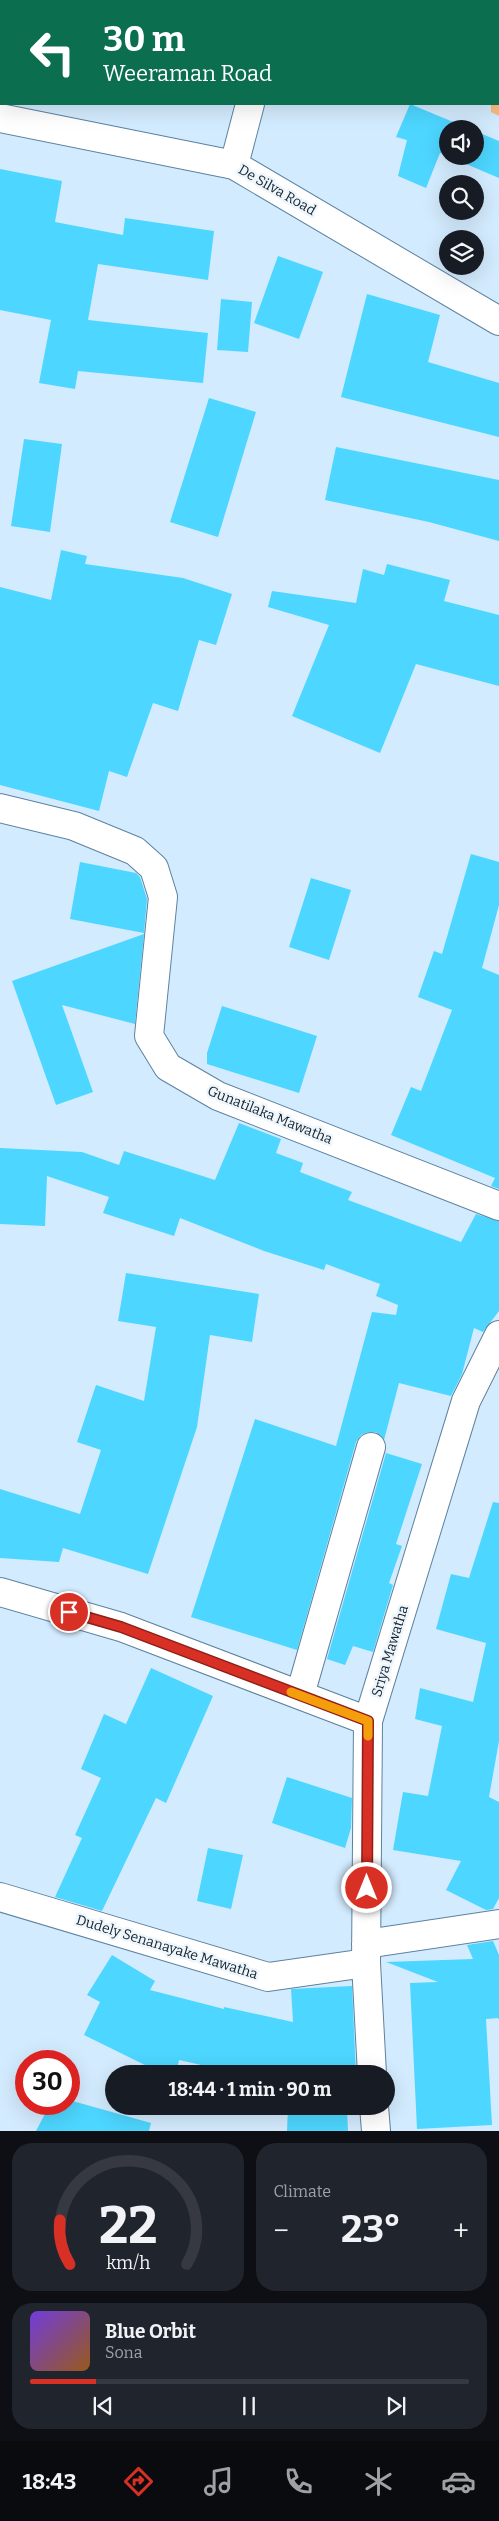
<!DOCTYPE html>
<html lang="en">
<head>
<meta charset="utf-8">
<style>
	:root { --surface:#171b24; --page:#20242c; --text:#f1f3f6; --muted:#9ea1a6; --line:#363941; --accent:#d93025 }
	body { margin:0; font-family:Bitter,serif; background:var(--page); color:var(--text); height:100vh; display:flex; flex-direction:column; font-size:19px; white-space:nowrap }
	* { box-sizing:border-box; margin:0 }
	p { font-size:16px; color:var(--muted) }
	.icon { flex:none; width:28px; height:28px; fill:none; stroke:currentColor; stroke-width:2; stroke-linecap:round; stroke-linejoin:round }
	.map { position:relative; height:2131px; overflow:hidden }
	.details { display:flex; flex-direction:column; gap:12px; padding:12px; background:#0d0f14; flex:1 }
	.details>* { flex:none }
	.guide { position:absolute; left:0px; top:0px; width:500px; height:105px; box-shadow:0 5px 20px #0002; background:#0b6e4f; color:#fff; overflow:hidden }
	.controls { position:absolute; left:439px; top:120px; display:grid; gap:10px }
	.controls a { display:grid; place-items:center; width:45px; height:45px; border-radius:50%; background:var(--surface); box-shadow:0 5px 20px #0002; font-size:25px }
	.speed { position:absolute; left:15px; top:2050px; display:flex; gap:10px; font-size:25px; font-weight:700; text-align:center }
	.speed>* { display:grid; place-content:center; width:65px; height:65px; border-radius:50%; background:var(--surface); box-shadow:0 5px 20px #0002; line-height:1 }
	.speed .limit { border:8px solid #d22; background:#fff; color:#111 }
	.pin { position:absolute; display:grid; place-items:center; width:42px; height:42px; color:#fff; margin:-21px; border:2px solid #fff; border-radius:50%; box-shadow:0 1px 5px #0007 }
	.me { position:absolute; width:55px; margin:-28px; rotate:0deg; stroke-linejoin:round; filter:drop-shadow(0 0 4px #0008) }
	.turn { display:flex; align-items:center; gap:18px; height:105px; padding:0 20px; font-size:22px }
	.turn .icon { width:65px; height:65px; stroke-width:2.5 }
	.turn b { display:block; font-size:35px; line-height:42px }
	.big { font-size:38px; font-weight:700; line-height:1.1 }
	.details .card { flex:1; display:flex; flex-direction:column; justify-content:center; gap:8px; min-width:0; padding:0 18px; border-radius:20px; background:var(--page) }
	.details .dial { align-items:center; gap:0 }
	.dial svg { height:130px; overflow:visible; fill:none; stroke:var(--line); stroke-width:7; stroke-linecap:round; text-anchor:middle }
	.dial text { fill:var(--text); stroke:none }
	.song { display:flex; align-items:center; gap:15px }
	.cover { width:60px; height:60px; border-radius:8px; background:linear-gradient(135deg,hsl(260 70% 55%),hsl(30 70% 35%)) }
	.played { height:5px; border-radius:2px; background:linear-gradient(90deg,var(--accent) 15%,var(--line) 15%) }
	.keys { display:flex; justify-content:space-around; direction:ltr }
	.heat { display:flex; justify-content:space-between; align-items:center; font-size:28px; direction:ltr }
	.details .tiles { flex:1; display:grid; gap:12px; grid-template-columns:1fr 1fr }
	.card:last-child { grid-column:span 2 }
	.trip { position:absolute; left:105px; top:2065px; width:290px; height:50px; border-radius:25px; background:var(--surface); box-shadow:0 5px 20px #0002; font-weight:700; line-height:50px; text-align:center }
	.tab-bar { display:flex; height:80px; justify-content:space-around; align-items:center; background:#090b0e; color:var(--muted) }
	.tab-bar .icon { width:35px; height:35px }
	.tab-bar .active { color:var(--accent) }
	.tab-bar b { font-size:22px; color:var(--text) }
	.map>svg:first-child { display:block }
	.green { fill:#f8ba83 }
	.building { fill:#4dd6ff }
	.lines { fill:none; stroke-linecap:round; stroke-linejoin:round }
	.minor-casing { stroke:#5d829f; stroke-width:30 }
	.minor { stroke:#fff; stroke-width:28 }
	.route-casing { stroke:#8d1f18; stroke-width:12 }
	.route { stroke:#d93025; stroke-width:9 }
	.slow { stroke:#f59e0b; stroke-width:9 }
	.labels { text-anchor:middle; dominant-baseline:central; stroke-width:5; stroke-linejoin:round; paint-order:stroke }
	.street-label { font-size:14px; fill:#13232e; stroke:#eef6fc }
</style>
</head>
<body>
<div class="map">
<svg width="499" height="2131" viewBox="0 0 499 2131">
	<rect width="100%" height="100%" fill="#d3ebfe"/>
	<!-- green -->
	<path class="green" d="M499,38V116L491,112V104H499Z"/>
	<!-- building -->
	<path class="building" d="M410,104L470,129H448V156H475V131L499,141V178L440,153L426,188L398,176L407,140L396,137Z
		M0,169L62,181L55,222L123,235L125,218L214,231L208,280L98,264L88,320L208,333L203,383L78,371L75,389L39,383L51,320L0,310Z
		M278,256L323,272L299,339L254,323Z
		M367,294L440,315L428,362L499,383V437L341,397Z
		M221,299L252,302L248,352L217,350Z
		M209,398L256,412L218,537L170,522Z
		M24,439L62,444L50,532L11,526Z
		M336,447L499,480V541L429,522L325,500Z
		M61,550L87,556L85,564L183,578L232,594L216,645L199,640L178,711L153,703L127,777L109,771L99,811L0,785V587L51,600Z
		M387,564L450,580L444,601L499,615V686L416,664L380,753L292,716L329,625L268,607L272,591L356,603L363,569L384,575Z
		M471,854L499,862V905L482,968L499,975V1189L491,1186L495,1178L391,1135L411,1087L421,1091L452,1010L418,997L434,951L442,954Z
		M80,862L136,873L140,877L147,899L144,933L70,919Z
		M311,878L351,890L329,960L289,947Z
		M144,934L135,1024L62,1005L93,1092L56,1105L12,981Z
		M222,1006L317,1036L299,1093L207,1064V1053Z
		M239,1123L281,1139L276,1153L303,1163L300,1172L352,1192L348,1200L461,1242L476,1214L499,1221V1311L483,1332L474,1328L462,1374L451,1396L399,1383L384,1440L376,1432H368L361,1435L356,1442L297,1650L191,1617L255,1419L336,1446L372,1312L396,1315L398,1305L376,1296L380,1284L326,1264L324,1270L264,1251L180,1218L174,1236L103,1213L109,1197L47,1176L45,1226L0,1224V1148L82,1152L119,1165L124,1151L215,1180Z
		M126,1273L259,1294L252,1342L210,1335L197,1427L148,1574L63,1548L59,1562L0,1558V1489L80,1514L101,1450L77,1442L96,1385L144,1401L156,1327L118,1321Z
		M386,1453L422,1464L396,1544L402,1546L389,1583L393,1585L373,1652L353,1646L345,1665L327,1659Z
		M493,1502L499,1503V1741L489,1797L499,1802V1898L493,1909L486,1910L446,1890L461,1861L393,1850L403,1792L428,1796L442,1726L415,1719L420,1688L473,1702L486,1643L436,1629L451,1574L469,1578Z
		M151,1668L213,1696L166,1803L156,1798L102,1911L55,1897L82,1838L75,1835L101,1778L81,1769L104,1714L126,1724Z
		M287,1777L352,1798L351,1828L345,1848L272,1823Z
		M208,1848L243,1855L231,1909L197,1901Z
		M493,1941L499,1955V2020L498,2018L486,2019L492,2125L417,2129L410,1983L438,1982L386,1962L473,1959L467,1945Z
		M112,1955L155,1981L150,1990L224,2009V2007L293,2022L291,1989L352,1986L356,2074H241L179,2060L176,2074H147L149,2067L84,2035L100,2002L87,1995Z
		M69,2100L151,2123L149,2131H36L50,2104H69Z
		M283,2106H359V2111L347,2110L348,2131H287L288,2107Z"/>
	<g class="lines">
		<defs>
			<path id="minor" d="M0,8L1,3
				M0,118L234,165L499,321
				M234,165L250,104
				M0,808L74,826L135,851L154,868L163,897L149,1036L168,1067L218,1096L499,1206
				M0,1592L121,1627L368,1721
				M300,1695L371,1447
				M0,1897L268,1977L366,1963
				M366,1944L499,1924
				M372,2074L366,1963L368,1721L466,1401L499,1335
				M374,2106L376,2131"/>
		</defs>
		<!-- minor casing -->
		<use href="#minor" class="minor-casing"/>
		<!-- minor -->
		<use href="#minor" class="minor"/>
	</g>
	<g class="lines">
		<defs>
			<path id="route" d="M69,1612L121,1627L368,1721L367,1888"/>
		</defs>
		<!-- route casing -->
		<use href="#route" class="route-casing"/>
		<!-- route -->
		<use href="#route" class="route"/>
		<!-- slow -->
		<path class="slow" d="M291,1692L368,1721V1736"/>
	</g>
	<g class="labels">
		<!-- street labels -->
		<g class="street-label">
			<text transform="translate(277 190) rotate(30)">De Silva Road</text>
			<text transform="translate(270 1115) rotate(22)">Gunatilaka Mawatha</text>
			<text transform="translate(390 1651) rotate(-73)">Sriya Mawatha</text>
			<text transform="translate(167 1947) rotate(17)">Dudely Senanayake Mawatha</text>
		</g>
	</g>
</svg>
<div class="controls">
<a><svg class="icon" aria-label="sound" viewBox="0 0 24 24"><path d="M4 9h4l5-4v14l-5-4H4zM17 9q2 3 0 6"/></svg></a>
<a><svg class="icon" aria-label="search" viewBox="0 0 24 24"><circle cx="10" cy="10" r="6"/><path d="M15 15l6 6"/></svg></a>
<a><svg class="icon" aria-label="layers" viewBox="0 0 24 24"><path d="M12 4l9 5-9 5-9-5zM3 14l9 5 9-5"/></svg></a>
</div>
<div class="speed"><div class="limit">30</div></div>
<div class="pin" style="left:69px;top:1612px;background:#d93025"><svg class="icon" aria-label="arrive" viewBox="0 0 24 24"><path d="M6 21V4h12l-3 4 3 4H6"/></svg></div>
<svg class="me" style="left:367px;top:1888px" viewBox="-20 -20 40 40"><circle r="17" fill="#d93025" stroke="#fff" stroke-width="3"/><path d="M0-11L8 9 0 5-8 9z" fill="#fff"/></svg>
<div class="trip">18:44 · 1 min · 90 m</div>
<div class="guide">
<div class="turn"><svg class="icon" aria-label="left" viewBox="0 0 24 24"><path d="M17 20v-9H6M10 6l-5 5 5 5"/></svg><div><b>30 m</b>Weeraman Road</div></div>
</div>
</div>
<section class="details">
<div class="tiles">
<div class="card dial"><svg viewBox="0 0 100 80">
<path d="M14 69A42 42 0 1 1 86 69"/>
<path d="M14 69A42 42 0 0 1 8 42" stroke="#d93025"/>
<text x="50" y="56" font-size="32" font-weight="700">22</text>
<text x="50" y="72" font-size="11">km/h</text>
</svg></div>
<div class="card"><p>Climate</p>
<div class="heat"><a>−</a><b class="big">23°</b><a>+</a></div>
</div>
<div class="card">
<div class="song"><i class="cover"></i><div><b>Blue Orbit</b><p>Sona</p></div></div>
<div class="played"></div>
<div class="keys"><svg class="icon" aria-label="previous" viewBox="0 0 24 24"><path d="M18 5L8 12l10 7zM5 5v14"/></svg><svg class="icon" aria-label="pause" viewBox="0 0 24 24"><path d="M8 5v14M16 5v14"/></svg><svg class="icon" aria-label="next" viewBox="0 0 24 24"><path d="M6 5l10 7-10 7zM19 5v14"/></svg></div>
</div>
</div>
</section>
<nav class="tab-bar">
<b>18:43</b>
<svg class="icon active" aria-label="directions" viewBox="0 0 24 24"><path d="M12 3l9 9-9 9-9-9zM9 14v-3h6M13 9l2 2-2 2"/></svg>
<svg class="icon" aria-label="music" viewBox="0 0 24 24"><path d="M9 18V5l10-2v13"/><circle cx="6" cy="18" r="3"/><circle cx="16" cy="16" r="3"/></svg>
<svg class="icon" aria-label="phone" viewBox="0 0 24 24"><path d="M5 4h4l2 5-3 2q2 4 5 5l2-3 5 2v4C11 20 4 13 5 4z"/></svg>
<svg class="icon" aria-label="climate" viewBox="0 0 24 24"><path d="M12 3v18M4 7l16 10M4 17L20 7"/></svg>
<svg class="icon" aria-label="car" viewBox="0 0 24 24"><path d="M5 17H2v-5l4-1 3-4h7l3 4 3 1v5h-3M9 17h6M6 11h13"/><circle cx="7" cy="17" r="2"/><circle cx="17" cy="17" r="2"/></svg>
</nav>
</body>
</html>
